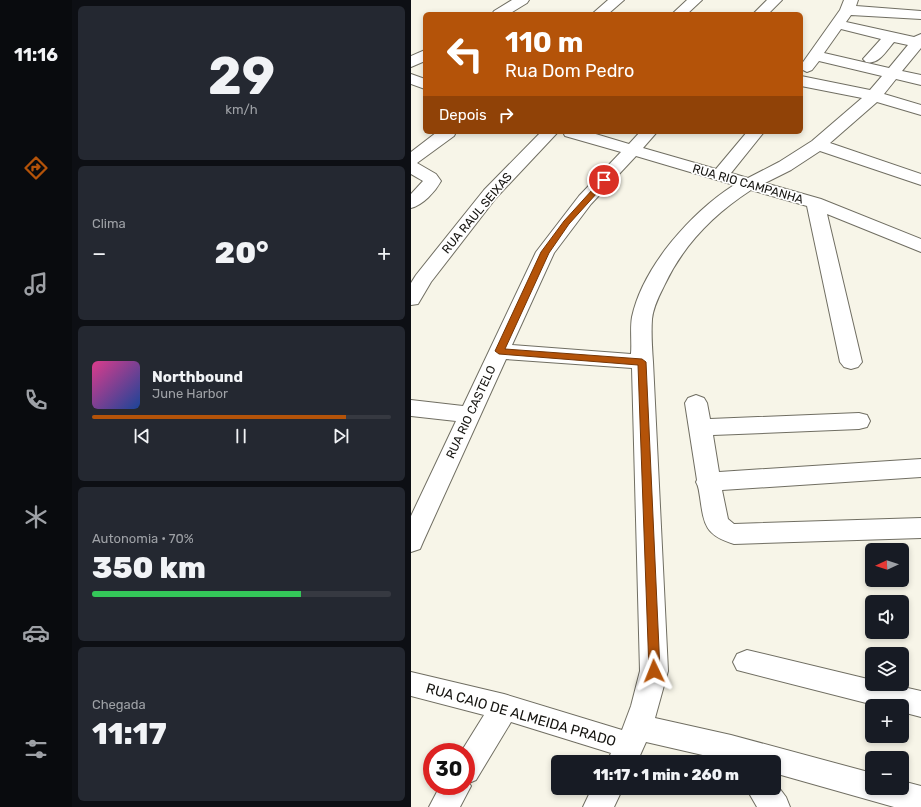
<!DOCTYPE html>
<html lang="pt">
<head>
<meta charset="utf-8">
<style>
	:root { --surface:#171b24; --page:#242831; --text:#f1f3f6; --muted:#9ea1a6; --line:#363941; --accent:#b45309 }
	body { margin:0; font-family:Rubik,sans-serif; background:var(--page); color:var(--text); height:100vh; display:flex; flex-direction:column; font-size:15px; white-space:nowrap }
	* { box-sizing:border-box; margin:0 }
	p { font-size:13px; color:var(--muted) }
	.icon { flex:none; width:22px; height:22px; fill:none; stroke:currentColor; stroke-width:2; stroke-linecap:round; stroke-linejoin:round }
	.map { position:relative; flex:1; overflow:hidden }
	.sheet { display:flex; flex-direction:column; gap:6px; padding:6px; background:#0d0f14; width:339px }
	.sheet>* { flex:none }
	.guide { position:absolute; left:12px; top:12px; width:380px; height:122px; border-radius:6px; box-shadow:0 2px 6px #0003; background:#b45309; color:#fff; overflow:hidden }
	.needle { width:26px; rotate:267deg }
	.fabs { position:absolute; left:454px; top:543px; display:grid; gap:8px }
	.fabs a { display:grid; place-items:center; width:44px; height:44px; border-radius:6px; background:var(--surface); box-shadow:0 2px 6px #0003; font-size:20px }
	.speed { position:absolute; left:12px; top:743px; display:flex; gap:8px; font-size:20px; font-weight:700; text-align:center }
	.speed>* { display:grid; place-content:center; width:52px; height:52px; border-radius:50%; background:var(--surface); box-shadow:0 2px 6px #0003; line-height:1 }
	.speed .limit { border:6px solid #d22; background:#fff; color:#111 }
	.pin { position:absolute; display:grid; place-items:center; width:34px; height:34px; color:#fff; margin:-17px; border:2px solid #fff; border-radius:50%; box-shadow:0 1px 4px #0007 }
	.me { position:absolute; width:44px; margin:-22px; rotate:358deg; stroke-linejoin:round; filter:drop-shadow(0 0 3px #0008) }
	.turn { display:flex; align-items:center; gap:14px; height:84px; padding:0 16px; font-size:18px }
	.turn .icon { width:52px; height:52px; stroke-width:2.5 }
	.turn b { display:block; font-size:28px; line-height:34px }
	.then { display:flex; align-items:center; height:38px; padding:0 16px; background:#0003; gap:8px; font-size:15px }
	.big { font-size:30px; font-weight:800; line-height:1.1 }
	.sheet .widget { flex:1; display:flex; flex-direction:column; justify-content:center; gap:6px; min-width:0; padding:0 14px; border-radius:6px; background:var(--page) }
	.sheet .dial { align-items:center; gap:0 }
	.dial b { font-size:52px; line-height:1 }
	.song { display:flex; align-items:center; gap:12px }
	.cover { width:48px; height:48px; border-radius:6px; background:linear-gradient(135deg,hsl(330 70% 55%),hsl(220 70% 35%)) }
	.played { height:4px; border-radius:2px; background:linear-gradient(90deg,var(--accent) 85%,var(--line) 85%) }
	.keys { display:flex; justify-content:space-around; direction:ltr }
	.heat { display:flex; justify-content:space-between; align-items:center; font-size:22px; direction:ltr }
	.charge { height:6px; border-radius:3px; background:linear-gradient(90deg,#34c759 70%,var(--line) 0) }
	.trip { position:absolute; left:140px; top:755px; width:230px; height:40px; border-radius:6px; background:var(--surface); box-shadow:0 2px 6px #0003; font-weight:800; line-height:40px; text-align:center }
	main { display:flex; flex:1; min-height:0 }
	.menu { display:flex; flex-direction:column; width:72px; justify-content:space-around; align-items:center; background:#090b0e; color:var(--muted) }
	.menu .icon { width:28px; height:28px }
	.menu .selected { color:var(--accent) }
	.menu b { font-size:18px; color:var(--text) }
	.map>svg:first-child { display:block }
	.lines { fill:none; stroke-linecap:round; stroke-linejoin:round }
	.minor-casing { stroke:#706e62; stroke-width:2 }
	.minor { fill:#fff; fill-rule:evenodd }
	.route { fill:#b45309; stroke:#753606 }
	.labels { text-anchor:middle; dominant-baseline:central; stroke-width:3.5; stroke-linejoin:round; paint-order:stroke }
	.street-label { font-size:12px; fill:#151410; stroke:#fff }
	.near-street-label { font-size:14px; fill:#151410; stroke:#fff }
</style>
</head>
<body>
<main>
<nav class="menu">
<b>11:16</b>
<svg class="icon selected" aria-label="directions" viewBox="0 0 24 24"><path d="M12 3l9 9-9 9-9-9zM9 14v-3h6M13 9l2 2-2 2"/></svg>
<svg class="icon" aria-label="music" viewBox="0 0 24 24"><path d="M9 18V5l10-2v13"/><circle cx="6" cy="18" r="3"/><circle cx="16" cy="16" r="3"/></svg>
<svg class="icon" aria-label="phone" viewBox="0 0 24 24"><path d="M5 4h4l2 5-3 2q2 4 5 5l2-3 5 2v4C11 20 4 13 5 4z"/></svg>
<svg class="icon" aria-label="climate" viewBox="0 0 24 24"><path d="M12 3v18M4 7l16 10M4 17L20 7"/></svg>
<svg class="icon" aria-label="car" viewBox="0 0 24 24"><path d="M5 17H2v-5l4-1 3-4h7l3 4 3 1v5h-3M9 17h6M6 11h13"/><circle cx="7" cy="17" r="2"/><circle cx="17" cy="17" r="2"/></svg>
<svg class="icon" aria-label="filters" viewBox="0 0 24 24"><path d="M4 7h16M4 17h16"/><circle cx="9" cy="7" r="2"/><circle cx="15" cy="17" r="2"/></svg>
</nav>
<section class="sheet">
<div class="widget dial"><b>29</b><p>km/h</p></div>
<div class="widget"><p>Clima</p>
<div class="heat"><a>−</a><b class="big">20°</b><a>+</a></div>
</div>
<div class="widget">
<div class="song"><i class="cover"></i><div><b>Northbound</b><p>June Harbor</p></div></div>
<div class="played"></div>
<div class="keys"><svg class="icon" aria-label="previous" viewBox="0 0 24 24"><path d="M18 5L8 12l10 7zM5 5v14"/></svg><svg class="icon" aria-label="pause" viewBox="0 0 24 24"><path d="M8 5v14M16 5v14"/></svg><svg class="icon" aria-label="next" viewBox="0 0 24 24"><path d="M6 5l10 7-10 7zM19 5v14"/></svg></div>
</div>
<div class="widget"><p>Autonomia · 70%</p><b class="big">350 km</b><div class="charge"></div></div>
<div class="widget"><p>Chegada</p><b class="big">11:17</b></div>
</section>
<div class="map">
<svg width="510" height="807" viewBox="0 0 510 807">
	<rect width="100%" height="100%" fill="#f7f5e8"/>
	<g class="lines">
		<defs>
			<path id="minor" d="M101,0H118L116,3L98,14H81L83,11Z
				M197,0H213L197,14H181Z
				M276,0H291L276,14H261Z
				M356,0H371L357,14H342Z
				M433,0H447L445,6L510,11V19L440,15L435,22L503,37L510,34V48L491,71L510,75V85L485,79L473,94L510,105V115L466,102L419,143L510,174V185L409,151L380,170L354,183L410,199L510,239V252L416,214L451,362L447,367L440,369L433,367L429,362L396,206L340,190C303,214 273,244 254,284C249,294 242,307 241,319C240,333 241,348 242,362L257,671L244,718L320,735L461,773V788H491V781L510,786V807H483L363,773V762H322L235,742L226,762H196L200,753L100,722L65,780L58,783L60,786L49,807H18L29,786H55V752H50L73,715L0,696V672L93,694L211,730L220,706L229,671L221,368L95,359L12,542L9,549L0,552V516L45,421L0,416V400L52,406L125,252L168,196L210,152L154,136L152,132H178L218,144L229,132H246L232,148L305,169L336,132H353L320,173L337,178L368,162L401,141L451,98L390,86V76L459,90L471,76L408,61L401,70L396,72L390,69V65L429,10ZM430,29L470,39L452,59L455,62C468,65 475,51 483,42L497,45L478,68L413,53ZM225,156L323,185C281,212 232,266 221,317C219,329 221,342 220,354L101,345L143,253L180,204Z
				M14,50V61L0,67V56Z
				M0,74L14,79V89L0,84Z
				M26,132H45L43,136L6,163L25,174L30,181C24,192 12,205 0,208V194L12,181L0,174V152Z
				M130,132H147L85,198L20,282L7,304L0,305V283L5,275L73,190Z
				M285,395L293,398L296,403L299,419L448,413L456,415L459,421L456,427L448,429L302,435L308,472L510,459V477L311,490L317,519L323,524L510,518V538L323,544C294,535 293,525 289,497C288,492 288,487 285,482L286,480L274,403L277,398Z
				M336,650L461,680V684H479L510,691V717L491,712V706H467L326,670L322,662L326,654Z
				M363,781L375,797L379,807H346L335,788H363Z
				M181,788H212L203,807H172Z"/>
		</defs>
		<!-- minor casing -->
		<use href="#minor" class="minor-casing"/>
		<!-- minor -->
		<use href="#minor" class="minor"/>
	</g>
	<!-- route -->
	<path class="route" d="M193,178L196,179V182L158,224L138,253L94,349L231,359L235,362L249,671L247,675L243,676L239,675L238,671L227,365L88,354L84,351L130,252L153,221L191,179Z"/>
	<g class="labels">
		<!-- street labels -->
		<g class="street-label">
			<text transform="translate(337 184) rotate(16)">RUA RIO CAMPANHA</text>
			<text transform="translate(66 213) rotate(-50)">RUA RAUL SEIXAS</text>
			<text transform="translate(60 412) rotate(-65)">RUA RIO CASTELO</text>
		</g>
		<!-- near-street labels -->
		<g class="near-street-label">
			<text transform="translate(110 715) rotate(16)">RUA CAIO DE ALMEIDA PRADO</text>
		</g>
	</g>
</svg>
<div class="fabs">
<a><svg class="needle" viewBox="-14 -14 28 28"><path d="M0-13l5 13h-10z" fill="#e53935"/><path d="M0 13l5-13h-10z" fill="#9ea1a6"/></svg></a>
<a><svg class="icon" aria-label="sound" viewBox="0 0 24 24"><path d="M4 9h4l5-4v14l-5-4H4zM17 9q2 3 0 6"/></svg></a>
<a><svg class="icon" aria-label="layers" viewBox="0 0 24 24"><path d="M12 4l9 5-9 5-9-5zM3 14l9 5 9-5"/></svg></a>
<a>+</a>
<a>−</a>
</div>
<div class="speed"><div class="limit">30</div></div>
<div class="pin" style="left:193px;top:180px;background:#d93025"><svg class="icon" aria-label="arrive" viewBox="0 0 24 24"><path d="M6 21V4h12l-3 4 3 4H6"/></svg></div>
<svg class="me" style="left:243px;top:671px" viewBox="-20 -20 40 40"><path d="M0-17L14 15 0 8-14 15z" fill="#b45309" stroke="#fff" stroke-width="4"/></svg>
<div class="trip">11:17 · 1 min · 260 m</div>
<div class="guide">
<div class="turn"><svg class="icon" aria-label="left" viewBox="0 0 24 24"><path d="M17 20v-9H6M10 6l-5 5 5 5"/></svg><div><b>110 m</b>Rua Dom Pedro</div></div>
<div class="then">Depois<svg class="icon" aria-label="right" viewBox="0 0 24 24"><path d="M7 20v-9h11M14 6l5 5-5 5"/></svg></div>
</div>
</div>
</main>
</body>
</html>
